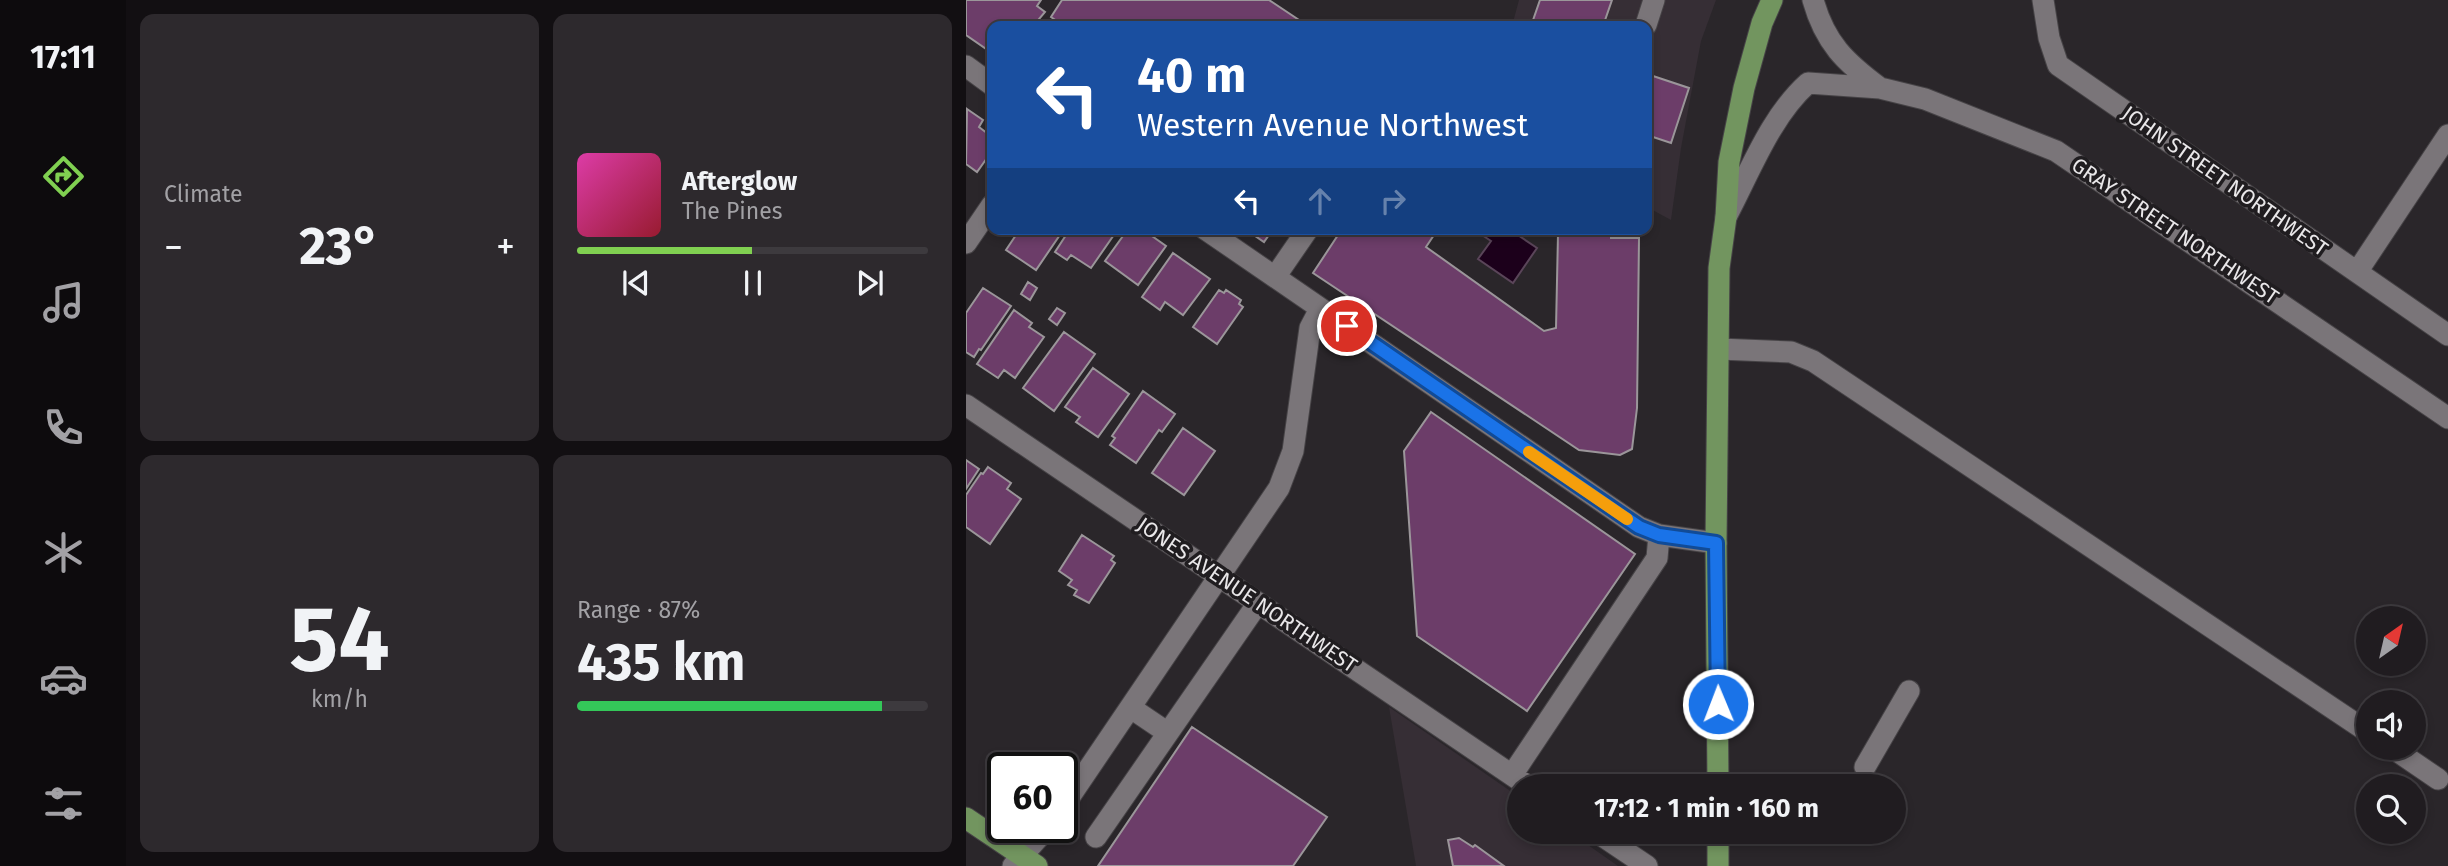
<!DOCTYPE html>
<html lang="en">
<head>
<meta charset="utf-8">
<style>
	:root { --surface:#201c20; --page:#2d292d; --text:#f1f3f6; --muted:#a2a1a5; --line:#3d3a3e; --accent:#80d051 }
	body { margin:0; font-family:"Fira Sans",sans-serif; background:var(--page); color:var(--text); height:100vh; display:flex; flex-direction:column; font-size:26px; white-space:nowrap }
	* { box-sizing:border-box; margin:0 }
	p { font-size:23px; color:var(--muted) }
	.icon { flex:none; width:38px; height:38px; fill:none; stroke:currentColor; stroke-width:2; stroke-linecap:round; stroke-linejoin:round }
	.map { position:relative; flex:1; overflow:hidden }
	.side { display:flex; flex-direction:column; gap:14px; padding:14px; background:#120f12; width:840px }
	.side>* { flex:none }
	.top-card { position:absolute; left:21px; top:21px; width:665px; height:214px; border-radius:14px; box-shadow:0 4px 10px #0003,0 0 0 2px var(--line); background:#1a4fa0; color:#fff; overflow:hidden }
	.needle { width:46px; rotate:34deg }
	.buttons { position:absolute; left:1390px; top:606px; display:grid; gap:14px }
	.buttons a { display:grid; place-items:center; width:70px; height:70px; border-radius:50%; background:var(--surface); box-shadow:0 4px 10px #0003,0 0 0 2px var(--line); font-size:35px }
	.speed { position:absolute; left:21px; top:752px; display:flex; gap:14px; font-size:35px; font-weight:700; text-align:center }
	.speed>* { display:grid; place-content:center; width:91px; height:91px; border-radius:50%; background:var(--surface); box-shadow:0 4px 10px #0003,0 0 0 2px var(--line); line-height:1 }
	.speed .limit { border:4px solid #111; border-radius:10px; background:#fff; color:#111 }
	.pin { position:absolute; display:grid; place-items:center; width:60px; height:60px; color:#fff; margin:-30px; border:4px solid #fff; border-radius:50%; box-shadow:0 2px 7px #0007 }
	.me { position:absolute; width:77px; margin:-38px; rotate:359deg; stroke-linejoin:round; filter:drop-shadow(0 0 5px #0008) }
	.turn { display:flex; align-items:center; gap:24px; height:147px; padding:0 35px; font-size:32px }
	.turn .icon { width:91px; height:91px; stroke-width:2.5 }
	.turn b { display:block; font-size:49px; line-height:60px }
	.lanes { display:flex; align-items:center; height:66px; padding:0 35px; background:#0003; justify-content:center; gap:35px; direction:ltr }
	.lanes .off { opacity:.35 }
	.big { font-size:52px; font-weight:700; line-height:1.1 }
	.side .tile { flex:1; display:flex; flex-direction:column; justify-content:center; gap:10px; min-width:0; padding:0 24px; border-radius:14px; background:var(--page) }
	.side .dial { align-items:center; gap:0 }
	.dial b { font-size:91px; line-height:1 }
	.song { display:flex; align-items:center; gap:21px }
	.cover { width:84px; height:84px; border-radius:10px; background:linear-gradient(135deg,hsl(320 70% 55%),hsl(350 70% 35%)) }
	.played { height:7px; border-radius:4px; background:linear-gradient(90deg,var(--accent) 50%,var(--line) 50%) }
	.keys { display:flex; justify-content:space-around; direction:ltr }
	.heat { display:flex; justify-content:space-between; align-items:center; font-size:38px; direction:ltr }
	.charge { height:10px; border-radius:5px; background:linear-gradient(90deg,#34c759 87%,var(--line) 0) }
	.side .tiles { flex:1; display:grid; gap:14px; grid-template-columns:repeat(2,1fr) }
	.trip { position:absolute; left:541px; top:774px; width:399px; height:70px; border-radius:35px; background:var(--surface); box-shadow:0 4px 10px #0003,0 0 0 2px var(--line); font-weight:700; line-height:70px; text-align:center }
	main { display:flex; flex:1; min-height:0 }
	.menu { display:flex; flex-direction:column; width:126px; justify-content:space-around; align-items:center; background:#0d0b0d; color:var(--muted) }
	.menu .icon { width:49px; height:49px }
	.menu .selected { color:var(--accent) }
	.menu b { font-size:32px; color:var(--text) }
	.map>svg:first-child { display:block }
	.built { fill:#362e35 }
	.water { fill:#1c001b; stroke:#5a4559; stroke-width:2 }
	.building { fill:#6c3d69; stroke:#9b969a; stroke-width:2 }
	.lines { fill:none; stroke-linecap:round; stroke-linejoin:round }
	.minor-casing { stroke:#464346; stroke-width:23 }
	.major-casing { stroke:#464346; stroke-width:23 }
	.minor { stroke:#7a7579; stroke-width:21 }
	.major { stroke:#72955f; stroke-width:21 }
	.route-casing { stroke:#114b97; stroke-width:18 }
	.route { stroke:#1a73e8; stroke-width:12 }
	.slow { stroke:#f59e0b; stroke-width:12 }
	.labels { text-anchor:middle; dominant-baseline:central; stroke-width:7; stroke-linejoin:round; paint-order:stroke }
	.street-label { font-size:21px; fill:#e9e7e9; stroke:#201d20 }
</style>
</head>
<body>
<main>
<nav class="menu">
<b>17:11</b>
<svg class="icon selected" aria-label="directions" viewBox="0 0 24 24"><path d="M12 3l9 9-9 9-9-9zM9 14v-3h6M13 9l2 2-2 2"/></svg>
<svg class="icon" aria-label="music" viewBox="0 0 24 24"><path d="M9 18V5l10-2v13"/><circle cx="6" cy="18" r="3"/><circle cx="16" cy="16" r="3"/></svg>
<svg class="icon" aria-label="phone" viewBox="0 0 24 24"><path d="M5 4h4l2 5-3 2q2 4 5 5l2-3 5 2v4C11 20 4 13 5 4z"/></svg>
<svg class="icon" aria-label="climate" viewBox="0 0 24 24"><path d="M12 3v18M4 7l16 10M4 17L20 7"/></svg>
<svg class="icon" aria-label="car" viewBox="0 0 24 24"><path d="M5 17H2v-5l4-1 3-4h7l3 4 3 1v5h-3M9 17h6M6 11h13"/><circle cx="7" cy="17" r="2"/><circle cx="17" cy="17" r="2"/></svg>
<svg class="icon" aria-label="filters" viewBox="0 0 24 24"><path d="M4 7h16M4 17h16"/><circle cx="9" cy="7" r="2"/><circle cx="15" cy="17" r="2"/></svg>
</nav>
<section class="side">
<div class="tiles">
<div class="tile"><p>Climate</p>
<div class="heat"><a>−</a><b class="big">23°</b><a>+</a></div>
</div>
<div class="tile">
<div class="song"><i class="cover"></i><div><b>Afterglow</b><p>The Pines</p></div></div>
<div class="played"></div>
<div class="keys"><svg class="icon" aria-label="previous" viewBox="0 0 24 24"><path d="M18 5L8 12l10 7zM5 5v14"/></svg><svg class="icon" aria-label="pause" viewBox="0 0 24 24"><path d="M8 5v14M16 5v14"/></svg><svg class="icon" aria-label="next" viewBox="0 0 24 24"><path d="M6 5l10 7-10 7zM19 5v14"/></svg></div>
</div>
<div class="tile dial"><b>54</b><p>km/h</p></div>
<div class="tile"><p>Range · 87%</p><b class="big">435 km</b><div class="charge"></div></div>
</div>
</section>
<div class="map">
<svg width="1482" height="866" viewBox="0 0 1482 866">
	<rect width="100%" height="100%" fill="#2a262a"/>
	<!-- built -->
	<path class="built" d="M553,0H750L735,41L715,148L705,220L681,207V26H546Z
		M423,707L553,797V831H602L652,866H450Z"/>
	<!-- water -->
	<path class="water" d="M507,229H543L571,248L547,283L512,259L525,241Z"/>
	<!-- building -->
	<path class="building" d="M0,0H75L71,6L79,12L73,19L83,26H26V53L0,35Z
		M96,0H303L342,26H98L85,17Z
		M574,0H646L637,26H565Z
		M681,74L723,88L705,143L681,135Z
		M1,109L17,120L13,127L26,137V151L11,172L0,164Z
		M54,229H98L70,270L40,250Z
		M104,229H152L125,268L105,255L101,260L89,252Z
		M162,229H176L200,246L172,285L139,261Z
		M279,229H307L298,242Z
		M376,229H472L460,247L578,331L590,328L592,234L585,229H645V238H673L671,408L666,449L654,455L613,450L347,273Z
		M207,253L244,279L217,315L199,302L194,310L176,297Z
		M62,282L71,288L64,300L55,294Z
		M17,288L45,306L15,350L13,349L8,357L0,352V313Z
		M253,290L258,293L260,290L275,300L273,304L277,307L251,344L227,327Z
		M91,308L99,313L91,325L83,319Z
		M48,310L66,323L63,327L78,337L49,378L38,370L32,378L11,364Z
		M98,332L129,354L88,411L57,388Z
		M127,368L163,394L132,437L110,422L114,417L99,407Z
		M177,391L209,414L196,432L193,430L170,463L144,445L149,438L146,436Z
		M465,412L669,554L561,711L451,636L438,451Z
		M217,428L249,451L218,495L186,473Z
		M0,460L13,469L0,489Z
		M22,467L45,483L41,489L55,499L24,544L0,527V495L15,473L17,474Z
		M116,535L148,556L145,560L149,563L123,603L108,595L111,590L102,585L106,580L93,571Z
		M226,727L361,817L327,866H132Z
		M493,838L507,847L509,845L538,866H487L482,840Z"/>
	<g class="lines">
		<defs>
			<path id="minor" d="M847,0C859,43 879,62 914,88
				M1077,0L1083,38L1092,65L1482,335
				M680,25L688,0
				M0,66L26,85
				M760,217C784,172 804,117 842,83L914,88L959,99L1090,151L1482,418
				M239,229L673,527L693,535L750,543
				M0,243L26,205
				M1391,272L1482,135
				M309,277L342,229
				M753,349L825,352L847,361L1402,732
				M0,405L562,786
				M165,708L202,733
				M1425,747L1472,779
				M899,767L943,691
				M546,775L691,558L693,535
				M96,808L313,488L327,451L344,328L354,309
				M629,831L681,866
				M130,837L292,603
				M47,866L81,828"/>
			<path id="major" d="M752,786L750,543L753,268L760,217L763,162L778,88L796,23L806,0
				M0,818L71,866
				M752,866V831"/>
		</defs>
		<!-- minor casing -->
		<use href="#minor" class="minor-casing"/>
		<!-- major casing -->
		<use href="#major" class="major-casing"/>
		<!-- minor -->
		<use href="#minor" class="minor"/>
		<!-- major -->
		<use href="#major" class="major"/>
	</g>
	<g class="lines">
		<defs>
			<path id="route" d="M381,326L673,527L693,535L750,543L752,704"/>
		</defs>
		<!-- route casing -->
		<use href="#route" class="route-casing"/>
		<!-- route -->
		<use href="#route" class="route"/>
		<!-- slow -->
		<path class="slow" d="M563,452L661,519"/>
	</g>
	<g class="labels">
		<!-- street labels -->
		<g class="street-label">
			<text transform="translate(1259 181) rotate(35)">JOHN STREET NORTHWEST</text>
			<text transform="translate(1209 231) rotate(34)">GRAY STREET NORTHWEST</text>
			<text transform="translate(281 595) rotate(34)">JONES AVENUE NORTHWEST</text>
		</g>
	</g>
</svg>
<div class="buttons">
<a><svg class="needle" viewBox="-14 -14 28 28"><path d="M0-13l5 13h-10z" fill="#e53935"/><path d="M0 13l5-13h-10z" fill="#a2a1a5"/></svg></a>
<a><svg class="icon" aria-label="sound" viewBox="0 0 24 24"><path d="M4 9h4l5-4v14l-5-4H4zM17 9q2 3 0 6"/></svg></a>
<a><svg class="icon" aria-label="search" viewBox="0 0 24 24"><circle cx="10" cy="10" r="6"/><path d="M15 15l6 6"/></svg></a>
</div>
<div class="speed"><div class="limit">60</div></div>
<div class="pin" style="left:381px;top:326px;background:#d93025"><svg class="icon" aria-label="arrive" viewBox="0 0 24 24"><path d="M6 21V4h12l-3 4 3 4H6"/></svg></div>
<svg class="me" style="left:752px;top:704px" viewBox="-20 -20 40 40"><circle r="17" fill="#1a73e8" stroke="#fff" stroke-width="3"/><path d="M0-11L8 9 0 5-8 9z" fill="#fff"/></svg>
<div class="trip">17:12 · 1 min · 160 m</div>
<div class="top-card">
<div class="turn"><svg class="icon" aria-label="left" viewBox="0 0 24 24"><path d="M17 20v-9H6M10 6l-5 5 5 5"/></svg><div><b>40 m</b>Western Avenue Northwest</div></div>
<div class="lanes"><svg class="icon" aria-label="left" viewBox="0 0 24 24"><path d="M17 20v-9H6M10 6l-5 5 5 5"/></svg><svg class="icon off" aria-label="ahead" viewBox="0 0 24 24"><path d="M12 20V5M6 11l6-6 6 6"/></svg><svg class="icon off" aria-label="right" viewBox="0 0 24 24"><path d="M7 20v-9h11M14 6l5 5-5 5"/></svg></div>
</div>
</div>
</main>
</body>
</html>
